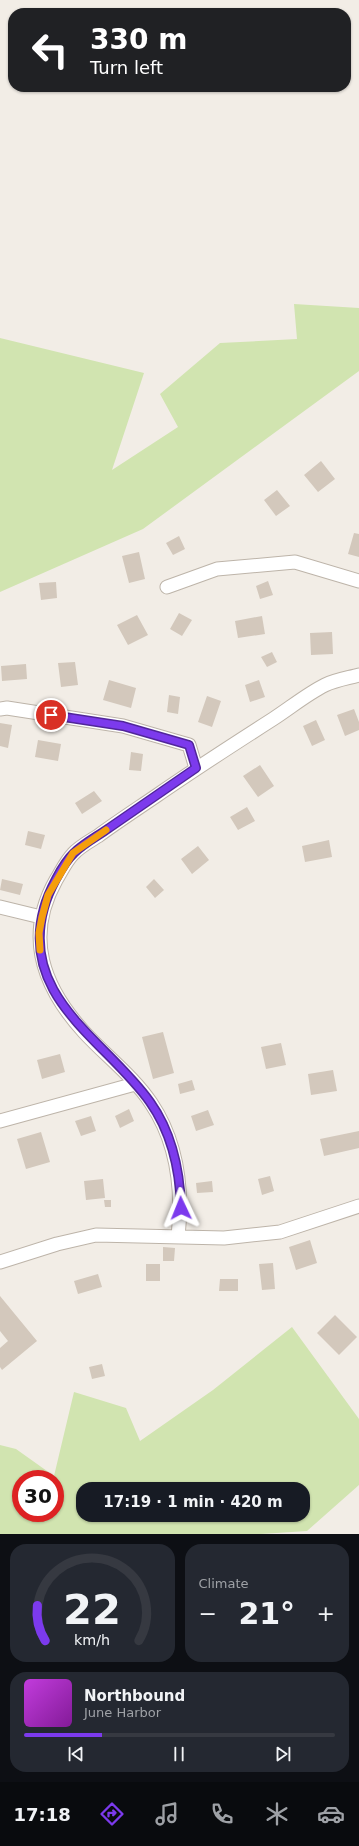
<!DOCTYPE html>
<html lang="en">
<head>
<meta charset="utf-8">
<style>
	:root { --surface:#171b24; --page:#242831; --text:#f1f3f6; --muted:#9ea1a6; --line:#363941; --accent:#7c3aed }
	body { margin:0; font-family:"DejaVu Sans",sans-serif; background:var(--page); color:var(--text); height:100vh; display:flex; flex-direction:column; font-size:15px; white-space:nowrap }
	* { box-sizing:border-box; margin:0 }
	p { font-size:13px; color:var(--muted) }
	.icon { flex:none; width:22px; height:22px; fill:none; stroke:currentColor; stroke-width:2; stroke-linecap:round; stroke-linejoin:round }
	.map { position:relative; height:1534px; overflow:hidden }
	.drawer { display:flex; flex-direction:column; gap:10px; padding:10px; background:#0d0f14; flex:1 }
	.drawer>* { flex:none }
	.guide { position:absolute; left:8px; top:8px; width:343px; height:84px; border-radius:16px; box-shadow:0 1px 3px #0004; background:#202124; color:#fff; overflow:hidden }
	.speed { position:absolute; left:12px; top:1470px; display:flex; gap:8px; font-size:20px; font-weight:700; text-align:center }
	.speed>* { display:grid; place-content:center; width:52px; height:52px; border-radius:50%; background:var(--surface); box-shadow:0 1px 3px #0004; line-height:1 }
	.speed .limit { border:6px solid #d22; background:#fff; color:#111 }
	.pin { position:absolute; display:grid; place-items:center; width:34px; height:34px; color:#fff; margin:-17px; border:2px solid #fff; border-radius:50%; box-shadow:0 1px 4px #0007 }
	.me { position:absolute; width:44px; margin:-22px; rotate:358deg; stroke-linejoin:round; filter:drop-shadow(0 0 3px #0008) }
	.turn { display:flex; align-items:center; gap:14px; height:84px; padding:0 16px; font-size:18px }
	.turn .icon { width:52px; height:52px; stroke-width:2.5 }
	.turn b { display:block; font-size:28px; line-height:34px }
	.big { font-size:30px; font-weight:700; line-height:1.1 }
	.drawer .card { flex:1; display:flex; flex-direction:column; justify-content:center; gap:6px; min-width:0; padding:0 14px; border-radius:16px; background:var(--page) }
	.drawer .dial { align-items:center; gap:0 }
	.dial svg { height:104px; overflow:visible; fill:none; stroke:var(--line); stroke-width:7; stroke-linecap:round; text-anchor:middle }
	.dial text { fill:var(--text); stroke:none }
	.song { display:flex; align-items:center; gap:12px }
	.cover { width:48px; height:48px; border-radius:6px; background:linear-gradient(135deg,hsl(290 70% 55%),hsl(290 70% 35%)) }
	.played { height:4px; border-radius:2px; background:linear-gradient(90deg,var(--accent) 25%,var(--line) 25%) }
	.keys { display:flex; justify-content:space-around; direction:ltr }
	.heat { display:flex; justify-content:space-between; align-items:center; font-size:22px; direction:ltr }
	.drawer .tiles { flex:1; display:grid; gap:10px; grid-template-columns:1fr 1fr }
	.card:last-child { grid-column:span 2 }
	.trip { position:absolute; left:76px; top:1482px; width:234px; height:40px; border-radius:16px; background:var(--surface); box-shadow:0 1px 3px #0004; font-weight:700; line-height:40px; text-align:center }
	.dock { display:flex; height:64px; justify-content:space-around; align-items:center; background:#090b0e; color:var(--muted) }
	.dock .icon { width:28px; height:28px }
	.dock .on { color:var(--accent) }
	.dock b { font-size:18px; color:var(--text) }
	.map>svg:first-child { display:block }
	.green { fill:#d1e4b0; fill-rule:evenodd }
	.building { fill:#d3c8bc }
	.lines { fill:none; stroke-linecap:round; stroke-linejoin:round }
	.street-casing { stroke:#bdb4a9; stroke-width:15 }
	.street { stroke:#fff; stroke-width:13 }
	.route-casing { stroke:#51269a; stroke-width:10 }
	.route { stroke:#7c3aed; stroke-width:7 }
	.slow { stroke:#f59e0b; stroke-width:7 }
</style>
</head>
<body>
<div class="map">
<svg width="359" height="1534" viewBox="0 0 359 1534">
	<rect width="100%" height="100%" fill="#f2ede6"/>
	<!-- green -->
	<path class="green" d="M294,304L359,308V371L143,529L0,592V338L144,373L112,470L178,427L160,394L220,343L297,339Z
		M292,1327L359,1419V1485L307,1531L261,1534H0V1445L16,1449L54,1476L74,1392L126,1408L140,1441L213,1390ZM21,1479H55V1513H21ZM83,1489H303V1515H83Z"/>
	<!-- building -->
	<path class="building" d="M321,461L335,479L318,492L304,475Z
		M277,490L290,506L276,516L264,500Z
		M354,533L359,534V557L348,554Z
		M179,536L185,549L173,555L166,543Z
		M139,552L145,579L129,583L122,556Z
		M268,581L273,595L260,599L256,586Z
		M56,582L57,598L41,600L39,583Z
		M179,613L192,620L182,636L170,629Z
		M137,615L148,635L128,645L117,625Z
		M262,616L265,634L238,638L235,621Z
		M332,632L333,654L311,655L310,633Z
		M272,652L277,662L267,667L261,657Z
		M75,662L78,685L61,687L58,663Z
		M26,664L27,679L2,681L1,666Z
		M109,680L136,688L131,708L103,700Z
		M259,680L265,697L250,702L245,685Z
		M169,695L180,697L178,714L167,712Z
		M207,696L221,701L212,727L198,722Z
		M354,709L359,722V730L345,736L337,715Z
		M316,720L325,740L312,746L303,726Z
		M0,723L12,725L8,748L0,746Z
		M38,740L61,744L58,761L35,757Z
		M131,752L143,754L141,771L129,770Z
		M260,765L274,786L258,797L243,776Z
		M94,791L102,801L82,814L75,803Z
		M247,807L255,821L238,830L230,817Z
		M28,831L45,835L41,849L25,845Z
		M329,840L332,857L305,862L302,846Z
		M198,846L209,860L192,874L181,859Z
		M2,879L23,884L20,895L0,890Z
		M154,879L164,890L155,898L146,887Z
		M163,1032L174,1073L153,1079L142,1037Z
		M281,1043L286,1065L266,1069L261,1047Z
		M60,1054L65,1072L42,1079L37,1060Z
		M333,1070L337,1091L311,1095L308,1074Z
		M192,1080L195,1090L180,1094L178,1084Z
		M129,1109L134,1121L120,1128L115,1116Z
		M208,1110L214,1125L196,1131L191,1116Z
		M91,1116L96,1131L81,1136L75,1121Z
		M359,1131V1148L324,1156L320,1139Z
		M41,1132L50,1162L26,1169L17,1139Z
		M270,1176L274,1191L262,1195L258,1179Z
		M103,1179L105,1198L86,1200L84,1181Z
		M212,1181L213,1192L197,1193L196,1183Z
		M104,1200H111V1207H105Z
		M310,1240L317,1263L296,1270L289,1247Z
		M163,1247L175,1248L174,1261H163Z
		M273,1263L275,1289L262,1290L259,1264Z
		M146,1264H160V1281H146Z
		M98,1274L102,1287L78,1294L74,1281Z
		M220,1279H238V1291H219Z
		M0,1296L37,1341L2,1370L0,1367V1348L8,1341L0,1331Z
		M335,1315L357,1337L339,1355L317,1333Z
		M102,1364L105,1376L92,1379L89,1367Z"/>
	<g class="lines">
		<defs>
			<path id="street" d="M167,587L217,569L295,562L359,581
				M0,709L7,708L123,726L189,745L196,768
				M0,907L41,917
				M0,1121L135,1084
				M178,1237C183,1190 178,1143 151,1103C133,1076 106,1056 84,1032C43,987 24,937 56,880C61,872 66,861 73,854C79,847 90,841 98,836C117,822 137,809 156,796C195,769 234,744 273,719C290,708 307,694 325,685C335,680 348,678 359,675
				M0,1262L57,1244L96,1235L224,1238L280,1232L359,1206"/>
		</defs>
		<!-- street casing -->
		<use href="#street" class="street-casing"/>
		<!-- street -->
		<use href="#street" class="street"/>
	</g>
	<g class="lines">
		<defs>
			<path id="route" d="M51,715L123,726L189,745L196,768C167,788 138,808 109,828C98,836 84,843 74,853C62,864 48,893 44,908C19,998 107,1041 150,1102C172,1133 180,1171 181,1208"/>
		</defs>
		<!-- route casing -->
		<use href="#route" class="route-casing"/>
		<!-- route -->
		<use href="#route" class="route"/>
		<!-- slow -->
		<path class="slow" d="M40,950L39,933L42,917L48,895L73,853L106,830"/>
	</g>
</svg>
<div class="speed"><div class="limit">30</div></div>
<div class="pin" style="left:51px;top:715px;background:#d93025"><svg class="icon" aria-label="arrive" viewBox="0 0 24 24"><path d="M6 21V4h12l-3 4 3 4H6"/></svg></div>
<svg class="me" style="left:181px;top:1208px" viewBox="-20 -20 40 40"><path d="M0-17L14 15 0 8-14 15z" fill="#7c3aed" stroke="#fff" stroke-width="4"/></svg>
<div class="trip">17:19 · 1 min · 420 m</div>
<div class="guide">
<div class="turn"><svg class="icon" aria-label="left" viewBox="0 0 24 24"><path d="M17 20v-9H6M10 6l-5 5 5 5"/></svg><div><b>330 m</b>Turn left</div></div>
</div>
</div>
<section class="drawer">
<div class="tiles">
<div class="card dial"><svg viewBox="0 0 100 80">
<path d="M14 69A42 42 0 1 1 86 69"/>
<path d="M14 69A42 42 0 0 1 8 42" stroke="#7c3aed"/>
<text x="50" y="56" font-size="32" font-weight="700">22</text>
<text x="50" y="72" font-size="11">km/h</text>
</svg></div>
<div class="card"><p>Climate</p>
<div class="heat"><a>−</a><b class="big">21°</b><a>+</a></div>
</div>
<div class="card">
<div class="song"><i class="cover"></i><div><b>Northbound</b><p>June Harbor</p></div></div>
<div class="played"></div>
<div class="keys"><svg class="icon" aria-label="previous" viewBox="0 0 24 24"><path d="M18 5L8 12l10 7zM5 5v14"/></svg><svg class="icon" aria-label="pause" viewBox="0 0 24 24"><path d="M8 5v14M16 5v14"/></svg><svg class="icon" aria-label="next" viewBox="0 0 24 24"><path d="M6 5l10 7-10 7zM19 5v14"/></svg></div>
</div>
</div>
</section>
<nav class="dock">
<b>17:18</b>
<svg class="icon on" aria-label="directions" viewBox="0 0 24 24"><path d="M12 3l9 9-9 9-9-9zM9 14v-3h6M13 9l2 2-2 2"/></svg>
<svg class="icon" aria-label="music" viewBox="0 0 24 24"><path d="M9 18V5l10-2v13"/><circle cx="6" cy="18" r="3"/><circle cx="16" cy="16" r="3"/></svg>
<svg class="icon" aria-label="phone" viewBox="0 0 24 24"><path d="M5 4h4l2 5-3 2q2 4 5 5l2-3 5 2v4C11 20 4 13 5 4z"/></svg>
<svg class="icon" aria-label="climate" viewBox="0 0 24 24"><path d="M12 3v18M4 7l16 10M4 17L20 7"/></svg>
<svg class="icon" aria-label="car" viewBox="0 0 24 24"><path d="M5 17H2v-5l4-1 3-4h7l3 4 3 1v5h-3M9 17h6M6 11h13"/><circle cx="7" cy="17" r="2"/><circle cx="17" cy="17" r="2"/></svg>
</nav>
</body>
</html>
